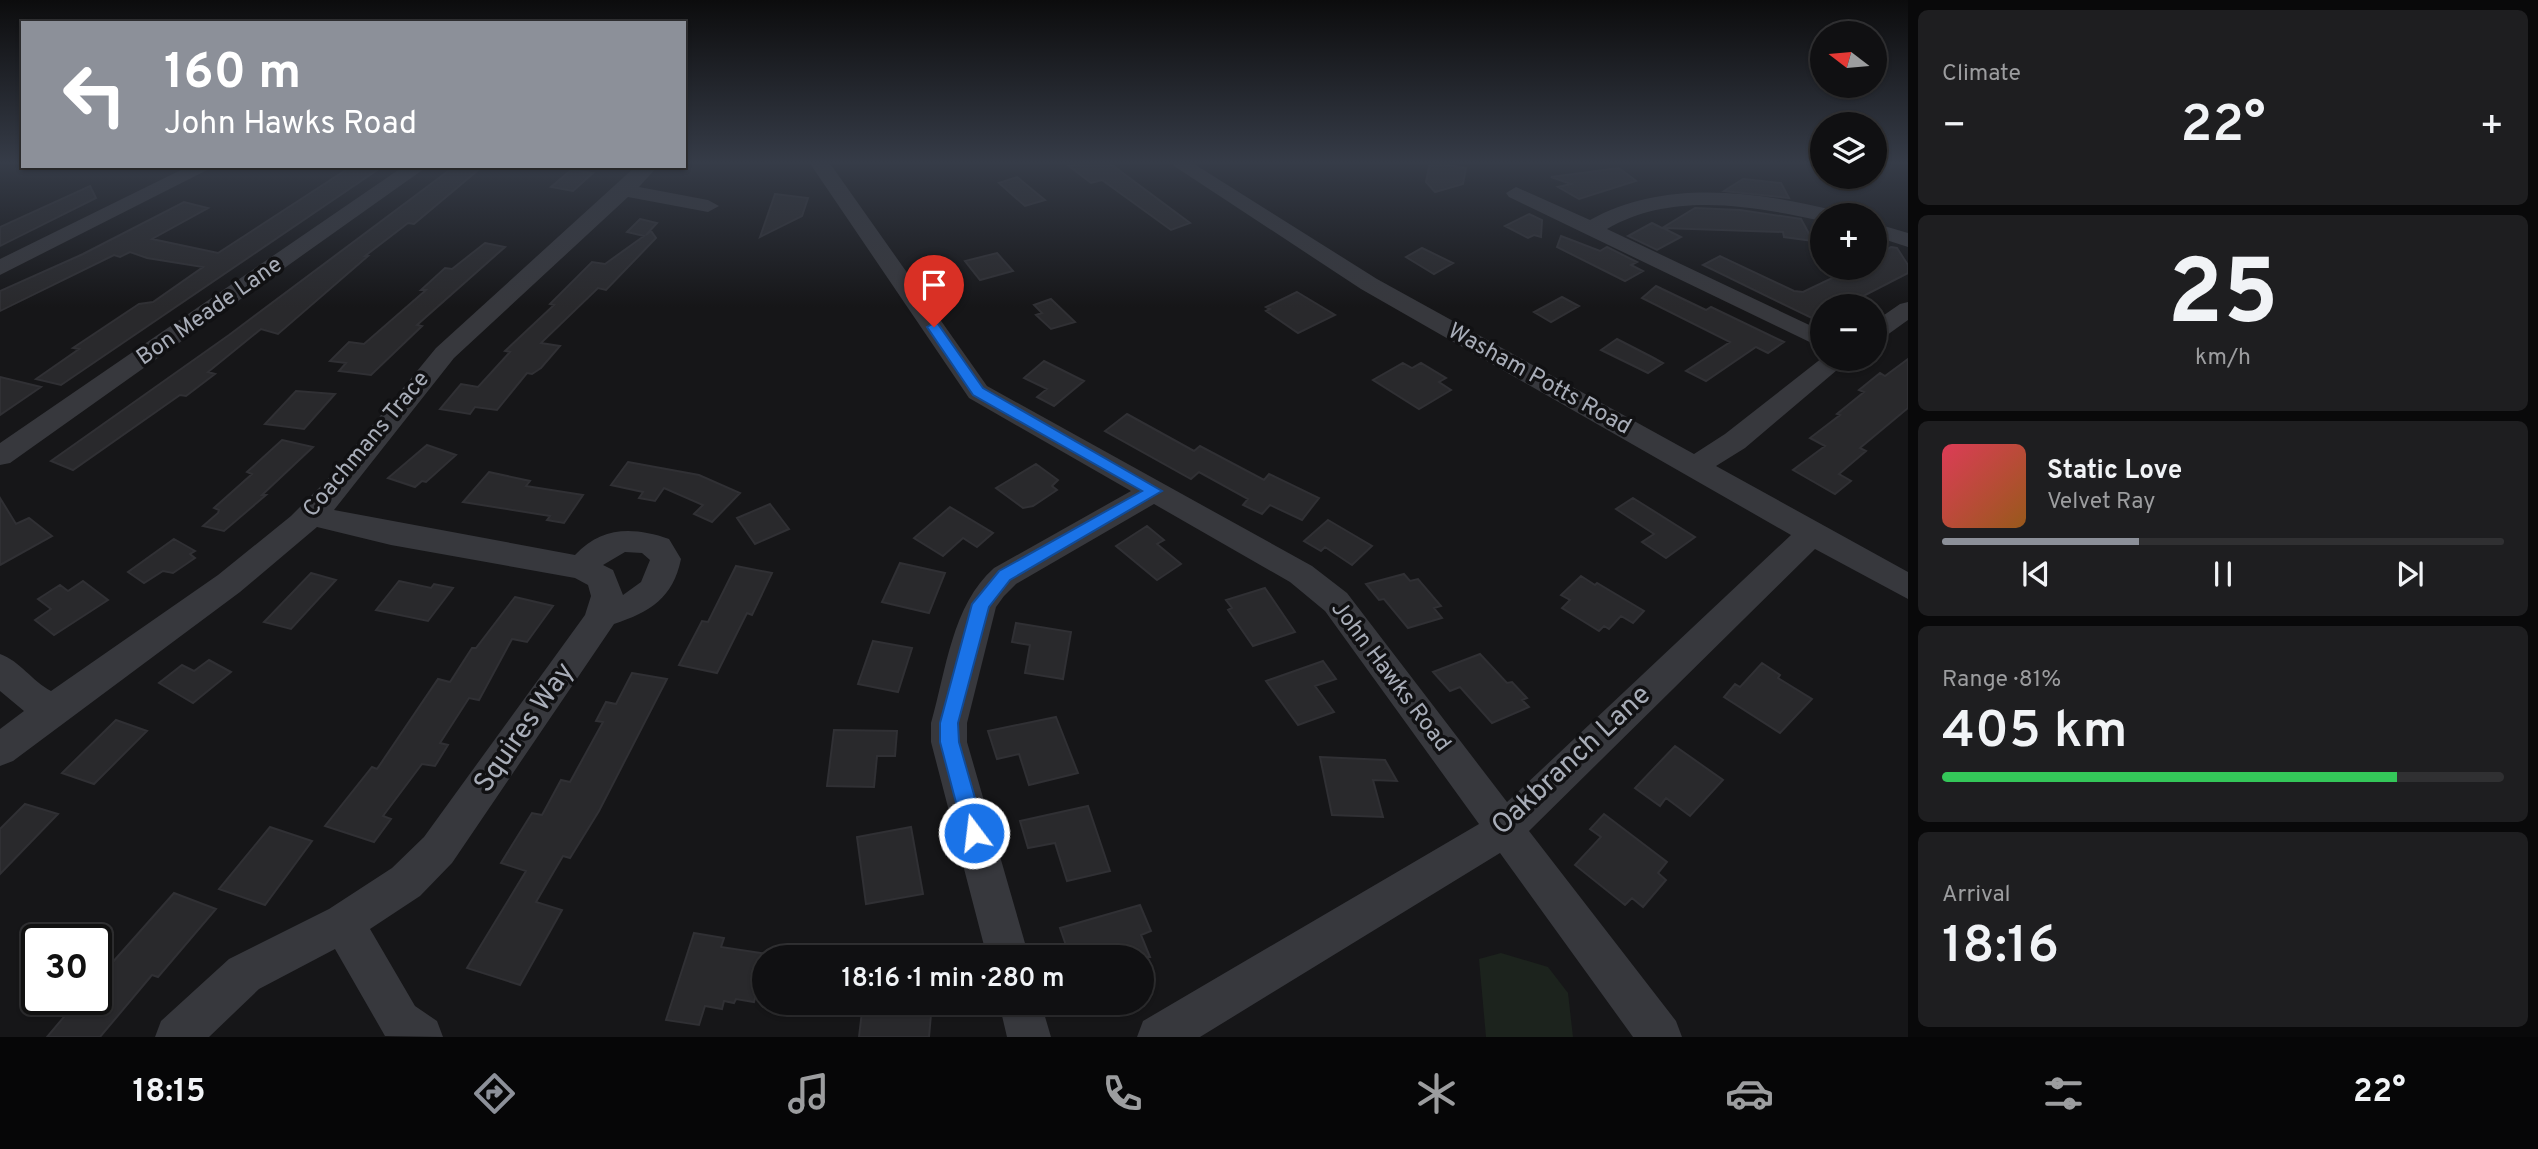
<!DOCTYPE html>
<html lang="en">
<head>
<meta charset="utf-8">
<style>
	:root { --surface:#101012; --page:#1e1e20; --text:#f1f3f6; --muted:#9c9d9f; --line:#303032; --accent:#8c9099 }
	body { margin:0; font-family:Overpass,sans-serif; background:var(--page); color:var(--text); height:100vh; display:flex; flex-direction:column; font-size:26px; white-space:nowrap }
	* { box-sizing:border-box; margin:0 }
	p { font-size:23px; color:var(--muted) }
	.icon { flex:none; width:38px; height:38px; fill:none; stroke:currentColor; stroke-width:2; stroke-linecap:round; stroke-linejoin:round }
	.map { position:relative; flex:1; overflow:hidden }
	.sheet { display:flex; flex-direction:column; gap:10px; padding:10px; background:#09090a; width:630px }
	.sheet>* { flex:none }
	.hud { position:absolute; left:21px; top:21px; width:665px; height:147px; border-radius:0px; box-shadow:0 2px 5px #0004,0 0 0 2px var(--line); background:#8c9099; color:#fff; overflow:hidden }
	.needle { width:46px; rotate:286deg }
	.fabs { position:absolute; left:1810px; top:21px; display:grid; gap:14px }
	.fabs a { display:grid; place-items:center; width:77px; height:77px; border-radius:50%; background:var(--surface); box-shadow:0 2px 5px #0004,0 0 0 2px var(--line); font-size:35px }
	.speed { position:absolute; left:21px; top:924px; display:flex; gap:14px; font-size:35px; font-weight:700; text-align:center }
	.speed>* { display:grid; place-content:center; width:91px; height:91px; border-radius:50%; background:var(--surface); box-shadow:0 2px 5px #0004,0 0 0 2px var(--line); line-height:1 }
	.speed .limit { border:4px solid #111; border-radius:10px; background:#fff; color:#111 }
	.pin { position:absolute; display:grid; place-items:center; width:60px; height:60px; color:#fff; margin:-72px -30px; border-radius:50% 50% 50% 0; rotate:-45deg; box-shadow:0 0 7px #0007 }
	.pin .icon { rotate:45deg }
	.me { position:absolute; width:77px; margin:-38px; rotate:345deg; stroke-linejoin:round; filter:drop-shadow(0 0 5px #0008) }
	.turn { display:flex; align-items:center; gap:24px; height:147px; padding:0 28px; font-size:32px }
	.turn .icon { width:91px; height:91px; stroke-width:2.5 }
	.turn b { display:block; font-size:49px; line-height:60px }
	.big { font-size:52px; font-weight:600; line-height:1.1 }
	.sheet .widget { flex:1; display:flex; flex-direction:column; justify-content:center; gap:10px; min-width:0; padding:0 24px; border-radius:10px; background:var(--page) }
	.sheet .dial { align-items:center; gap:0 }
	.dial b { font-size:91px; line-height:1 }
	.song { display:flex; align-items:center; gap:21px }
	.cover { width:84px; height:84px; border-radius:10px; background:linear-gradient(135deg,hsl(350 70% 55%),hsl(30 70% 35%)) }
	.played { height:7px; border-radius:4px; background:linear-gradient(90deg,var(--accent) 35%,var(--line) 35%) }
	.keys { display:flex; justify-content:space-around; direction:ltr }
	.heat { display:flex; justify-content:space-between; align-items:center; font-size:38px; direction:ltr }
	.charge { height:10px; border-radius:5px; background:linear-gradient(90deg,#34c759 81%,var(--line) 0) }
	.trip { position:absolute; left:752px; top:945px; width:402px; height:70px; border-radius:35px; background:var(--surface); box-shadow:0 2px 5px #0004,0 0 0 2px var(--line); font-weight:600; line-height:70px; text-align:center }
	.dock { display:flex; height:112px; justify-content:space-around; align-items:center; background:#060607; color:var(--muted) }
	.dock .icon { width:49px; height:49px }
	.dock .current { color:var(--accent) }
	.dock b { font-size:32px; color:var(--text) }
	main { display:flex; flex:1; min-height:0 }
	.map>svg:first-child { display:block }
	.green { fill:#1c231d }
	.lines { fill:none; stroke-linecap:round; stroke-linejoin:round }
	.stream { stroke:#2c353c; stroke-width:4.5 }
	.building { fill:#29292c; stroke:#303034; stroke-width:2 }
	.minor { fill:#37383d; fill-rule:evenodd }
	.route { fill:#1a73e8; stroke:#114b97; stroke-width:2 }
	.labels { text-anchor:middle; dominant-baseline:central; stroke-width:7; stroke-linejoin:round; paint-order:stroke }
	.street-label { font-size:23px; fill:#a8adb8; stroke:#111113 }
	.near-street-label { font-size:28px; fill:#a8adb8; stroke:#111113 }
</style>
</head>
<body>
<main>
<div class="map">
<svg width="1908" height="1037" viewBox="0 0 1908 1037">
	<rect width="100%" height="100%" fill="#161618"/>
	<!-- green -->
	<path class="green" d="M1501,953L1548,967L1568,993L1573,1037H1486L1479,959Z"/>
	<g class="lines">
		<!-- stream -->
		<path class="stream" d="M1816,162L1822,164"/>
	</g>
	<!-- building -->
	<path class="building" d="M1086,162H1108L1190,223L1171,230L1102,180L1091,183L1069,166Z
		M1430,162L1466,168L1463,184L1435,192L1426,182Z
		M352,166H383L61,385L36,379L79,349L73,348L139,304L153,302L203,267L147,258L130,252L120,257L114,255L0,311V291L83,254L184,202L208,208L152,239L218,253Z
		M455,166H483L414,224L408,223L365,256H368L278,334L261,329L208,372L215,374L186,396L180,395L73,470L51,461L229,335Z
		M1619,168L1636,181L1579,199L1558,187L1571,184L1551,177Z
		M571,170L593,173L573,191L551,187Z
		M1017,177L1045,200L1025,206L999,183Z
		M1743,179L1781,183L1789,198L1724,191Z
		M90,186L96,198L0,246V227Z
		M775,194L808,198L802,216L760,237Z
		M1695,208L1740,210L1801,219L1813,241L1784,237L1783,232L1663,228L1681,237L1657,250L1628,236L1652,223L1662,228Z
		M1529,214L1542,220L1541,237L1534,235L1528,238L1505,226Z
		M640,219L657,223L646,235L651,231L656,238L606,290L598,288L541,343L560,346L541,368L532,374L527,373L497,410L475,407L470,414L440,409L461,384L478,387L510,352L505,351L554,305L550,304L592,262L605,264L644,236L627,232Z
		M1561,236L1600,251L1607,247L1637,262L1631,265L1643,271L1625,281L1557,247Z
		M485,243L505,247L417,325L422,326L371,375L339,371L346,363L330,361L349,342L364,344L426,290H421L445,268L452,269Z
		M1891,247L1897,248L1908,265V273L1844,306H1822V323L1703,265L1720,256L1794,291L1803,292L1849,270L1874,268V256Z
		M1422,248L1453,263L1434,274L1406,257Z
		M997,253L1013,271L980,280L965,261Z
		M1656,286L1706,310L1711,307L1784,342L1768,353L1756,347L1706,381L1686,371L1730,342L1642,298Z
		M1297,292L1335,315L1298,333L1266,311L1270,309L1266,307Z
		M1562,297L1579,306L1551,322L1534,312Z
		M1051,299L1075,322L1051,329L1036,315L1042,313L1034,305Z
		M1617,339L1652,357L1663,363L1648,373L1601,350Z
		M1908,359V408L1860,448L1866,451L1839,474L1851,481L1835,494L1793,470L1825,446L1810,438L1840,415L1837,414L1864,392L1859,390L1880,373L1885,376Z
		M1044,361L1084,381L1054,406L1037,397L1047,389L1024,378Z
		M1403,363L1412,368L1421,363L1446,378L1439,382L1451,390L1419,409L1373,380Z
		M0,377L41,387L0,415Z
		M296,391L335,394L304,429L265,424Z
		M1127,414L1194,451L1200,446L1264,480L1269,474L1319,498L1302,520L1270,505L1262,514L1243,505L1248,499L1199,472L1191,479L1105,431Z
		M282,440L313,447L262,495H266L224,531L203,526L218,513L219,510L214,508L252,474L247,472Z
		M427,445L456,455L426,482L422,481L415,487L388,478Z
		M628,462L699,475L740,493L712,522L694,514L703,505L664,488L655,501L639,498L643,492L611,485Z
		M1036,464L1058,480L1052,486L1057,490L1033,506L1023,508L996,488Z
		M489,472L530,481L526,486L583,495L564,523L547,520L550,516L463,502Z
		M0,498L16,524L29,518L52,536L0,565Z
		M1633,498L1695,537L1666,558L1642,542L1654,534L1616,509Z
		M770,504L789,529L755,544L737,518Z
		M950,507L993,533L977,547L963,538L943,556L914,538Z
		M1328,520L1372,546L1352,565L1325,547L1321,551L1304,541Z
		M1147,526L1164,540L1157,544L1181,564L1157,580L1116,546Z
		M174,539L195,551L190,554L195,558L173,573L163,571L144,583L128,572Z
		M900,563L945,573L929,613L882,602Z
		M736,566L772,573L752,615L747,613L717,673L679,665L702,621L708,622Z
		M311,573L336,580L291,629L264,622Z
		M1404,574L1410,581L1418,579L1441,606L1434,608L1442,618L1408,628L1384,599L1379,600L1366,584Z
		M1581,576L1595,585L1597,583L1644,611L1633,623L1621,616L1609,629L1604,626L1599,631L1562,608L1570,600L1561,595Z
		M83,581L108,600L54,635L35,620L51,609L38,599L60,585L68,591Z
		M399,581L431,588L434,584L453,588L428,621L376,610Z
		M1265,588L1295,632L1253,646L1228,610L1232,608L1226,600Z
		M515,597L553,606L527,642L512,639L479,700L469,698L440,743L448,745L435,766L422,764L383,816L391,819L374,842L325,826L372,767L377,769L438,679L450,682L472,648H476Z
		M1016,623L1071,632L1063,679L1025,673L1030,645L1012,642Z
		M873,641L912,648L898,692L858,684Z
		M1480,654L1507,683L1512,682L1527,698L1522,700L1529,707L1492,723L1460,687L1450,691L1433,672Z
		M209,660L231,672L193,703L159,683L182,665L194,671Z
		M1323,661L1336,679L1315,686L1334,712L1298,725L1266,681Z
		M1762,663L1780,675L1778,678L1812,699L1780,733L1724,697L1735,684L1740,687Z
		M632,673L667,679L599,811L570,858L563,856L536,902L562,910L520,985L467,968L526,871L501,863L532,813L542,815L561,780L570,782L603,722L596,721L606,702L616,704Z
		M1056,717L1078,773L1029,785L1019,754L997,759L988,731Z
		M116,720L147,731L94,784L62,773Z
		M834,730L897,731L895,756H877L874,787L827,786Z
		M1675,746L1723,780L1690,816L1666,798L1660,806L1635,788Z
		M1320,757L1385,760L1397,781L1373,780L1383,817L1332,815Z
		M25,804L58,814L0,874V829Z
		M1088,806L1110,871L1067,881L1055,843L1028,848L1020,821Z
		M1604,814L1667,862L1658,873L1666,880L1643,907L1632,898L1625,905L1575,865L1601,837L1590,829Z
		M270,827L312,841L265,905L219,889Z
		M911,827L923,894L866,904L857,837Z
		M174,893L216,909L158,977L152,975L100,1037H47L79,999H96V981Z
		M1140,905L1151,931L1141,935L1150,957H1070L1060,928Z
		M694,933L724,938L721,947L767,954L754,1002L736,999L734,1003L724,1001L722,1009L705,1006L699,1025L666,1020Z
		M863,1003H932L929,1037H859Z"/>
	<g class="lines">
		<!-- minor -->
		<path class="minor" d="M809,162H829L987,386L1312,566L1347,593L1507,802L1791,535L1361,289L1168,162H1191L1377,279L1694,454L1725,434L1822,358L1850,359L1745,448L1716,466L1908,572V599L1815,549L1529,831L1676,1021L1682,1037H1633L1500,853L1200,1037H1137L1143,1021L1479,824L1325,611L1290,582L1154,504L1016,584L1004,596L996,607L967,723V742L1029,957H987L931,742V723C946,671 952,605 994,568L1131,491L969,398Z
			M189,166H215L0,275V259Z
			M404,166H428L10,463L0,465V443Z
			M636,166H658L639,187L708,200L719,206L708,212L628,197L454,358L334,510L575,555C602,526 634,527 669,539L681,559C673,598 650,612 614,624L452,863L420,896L370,929L415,1006L437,1021L443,1037L385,1036L335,949L259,989L209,1037H155L161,1021L229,959L329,909L392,868L424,837L585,615L591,596L588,585L575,578L391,545L317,527L240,592L13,761L0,766V729L24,711L0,691V654C20,661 32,681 51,691L218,575L291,516L330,477L436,348ZM625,552L642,553L650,560L641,582L623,595L613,570L603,565Z
			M1516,187L1590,220C1663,179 1754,191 1833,210L1836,215H1822V221C1752,206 1672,191 1607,229L1822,331V348L1509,197L1506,193Z
			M1874,223L1908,233V247L1874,236Z
			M1908,302V320L1883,338L1874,340V322L1900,304Z
			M999,1003H1041L1051,1037H1007Z"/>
	</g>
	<!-- sky -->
	<linearGradient id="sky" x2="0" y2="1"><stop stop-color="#0c0c0d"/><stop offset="0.53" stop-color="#363c48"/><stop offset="1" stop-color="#363c48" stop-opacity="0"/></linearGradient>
	<rect width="1908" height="307" fill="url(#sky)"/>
	<!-- route -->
	<path class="route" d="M934,323L938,324L983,388L1162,491L1010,580L989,607L958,723L959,742L985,833L981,840L974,843L967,840L964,833L940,742V723L972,604L999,571L1142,491L973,395L927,327Z"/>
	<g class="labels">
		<!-- street labels -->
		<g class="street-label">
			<text transform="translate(210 312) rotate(-35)">Bon Meade Lane</text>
			<text transform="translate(1539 380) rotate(29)">Washam Potts Road</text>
			<text transform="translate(367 445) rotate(-50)">Coachmans Trace</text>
			<text transform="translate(1390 677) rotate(53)">John Hawks Road</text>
		</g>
		<!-- near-street labels -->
		<g class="near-street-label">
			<text transform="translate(525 728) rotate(-55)">Squires Way</text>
			<text transform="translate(1572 761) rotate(-43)">Oakbranch Lane</text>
		</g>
	</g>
</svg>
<div class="fabs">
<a><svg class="needle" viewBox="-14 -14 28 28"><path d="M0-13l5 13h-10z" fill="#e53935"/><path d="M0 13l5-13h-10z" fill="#9c9d9f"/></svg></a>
<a><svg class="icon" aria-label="layers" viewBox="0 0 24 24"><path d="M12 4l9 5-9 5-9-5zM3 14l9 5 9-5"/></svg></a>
<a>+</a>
<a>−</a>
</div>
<div class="speed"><div class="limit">30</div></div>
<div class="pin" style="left:934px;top:327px;background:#d93025"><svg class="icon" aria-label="arrive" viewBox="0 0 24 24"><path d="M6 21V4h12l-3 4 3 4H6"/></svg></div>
<svg class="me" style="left:974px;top:833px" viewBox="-20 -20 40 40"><circle r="17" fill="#1a73e8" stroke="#fff" stroke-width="3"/><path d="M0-11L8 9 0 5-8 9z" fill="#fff"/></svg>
<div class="trip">18:16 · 1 min · 280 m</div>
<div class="hud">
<div class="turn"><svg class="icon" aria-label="left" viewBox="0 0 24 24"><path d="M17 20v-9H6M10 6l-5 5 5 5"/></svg><div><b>160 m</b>John Hawks Road</div></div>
</div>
</div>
<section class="sheet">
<div class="widget"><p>Climate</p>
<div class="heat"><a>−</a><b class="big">22°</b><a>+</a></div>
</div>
<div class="widget dial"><b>25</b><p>km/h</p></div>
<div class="widget">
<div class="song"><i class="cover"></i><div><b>Static Love</b><p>Velvet Ray</p></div></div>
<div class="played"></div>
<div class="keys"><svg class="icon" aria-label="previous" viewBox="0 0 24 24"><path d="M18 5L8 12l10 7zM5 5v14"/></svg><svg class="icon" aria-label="pause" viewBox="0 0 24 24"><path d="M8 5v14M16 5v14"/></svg><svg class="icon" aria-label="next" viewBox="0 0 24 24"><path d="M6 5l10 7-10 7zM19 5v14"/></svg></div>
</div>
<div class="widget"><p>Range · 81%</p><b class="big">405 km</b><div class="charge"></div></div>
<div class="widget"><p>Arrival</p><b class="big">18:16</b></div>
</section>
</main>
<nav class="dock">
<b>18:15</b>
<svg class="icon current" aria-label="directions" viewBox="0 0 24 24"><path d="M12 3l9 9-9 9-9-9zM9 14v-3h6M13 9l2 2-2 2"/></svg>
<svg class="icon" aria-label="music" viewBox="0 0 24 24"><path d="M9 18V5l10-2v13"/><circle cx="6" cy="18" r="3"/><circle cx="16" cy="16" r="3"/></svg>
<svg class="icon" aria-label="phone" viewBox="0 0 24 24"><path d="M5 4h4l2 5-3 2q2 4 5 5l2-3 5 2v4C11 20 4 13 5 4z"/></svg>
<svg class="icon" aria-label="climate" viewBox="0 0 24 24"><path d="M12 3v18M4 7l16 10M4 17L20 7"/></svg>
<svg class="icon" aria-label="car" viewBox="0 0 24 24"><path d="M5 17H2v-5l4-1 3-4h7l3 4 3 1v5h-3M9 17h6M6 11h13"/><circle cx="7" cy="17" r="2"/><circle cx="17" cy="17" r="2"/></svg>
<svg class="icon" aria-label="filters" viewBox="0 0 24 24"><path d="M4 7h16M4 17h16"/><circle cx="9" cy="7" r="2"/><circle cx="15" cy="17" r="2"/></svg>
<b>22°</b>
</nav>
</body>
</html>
